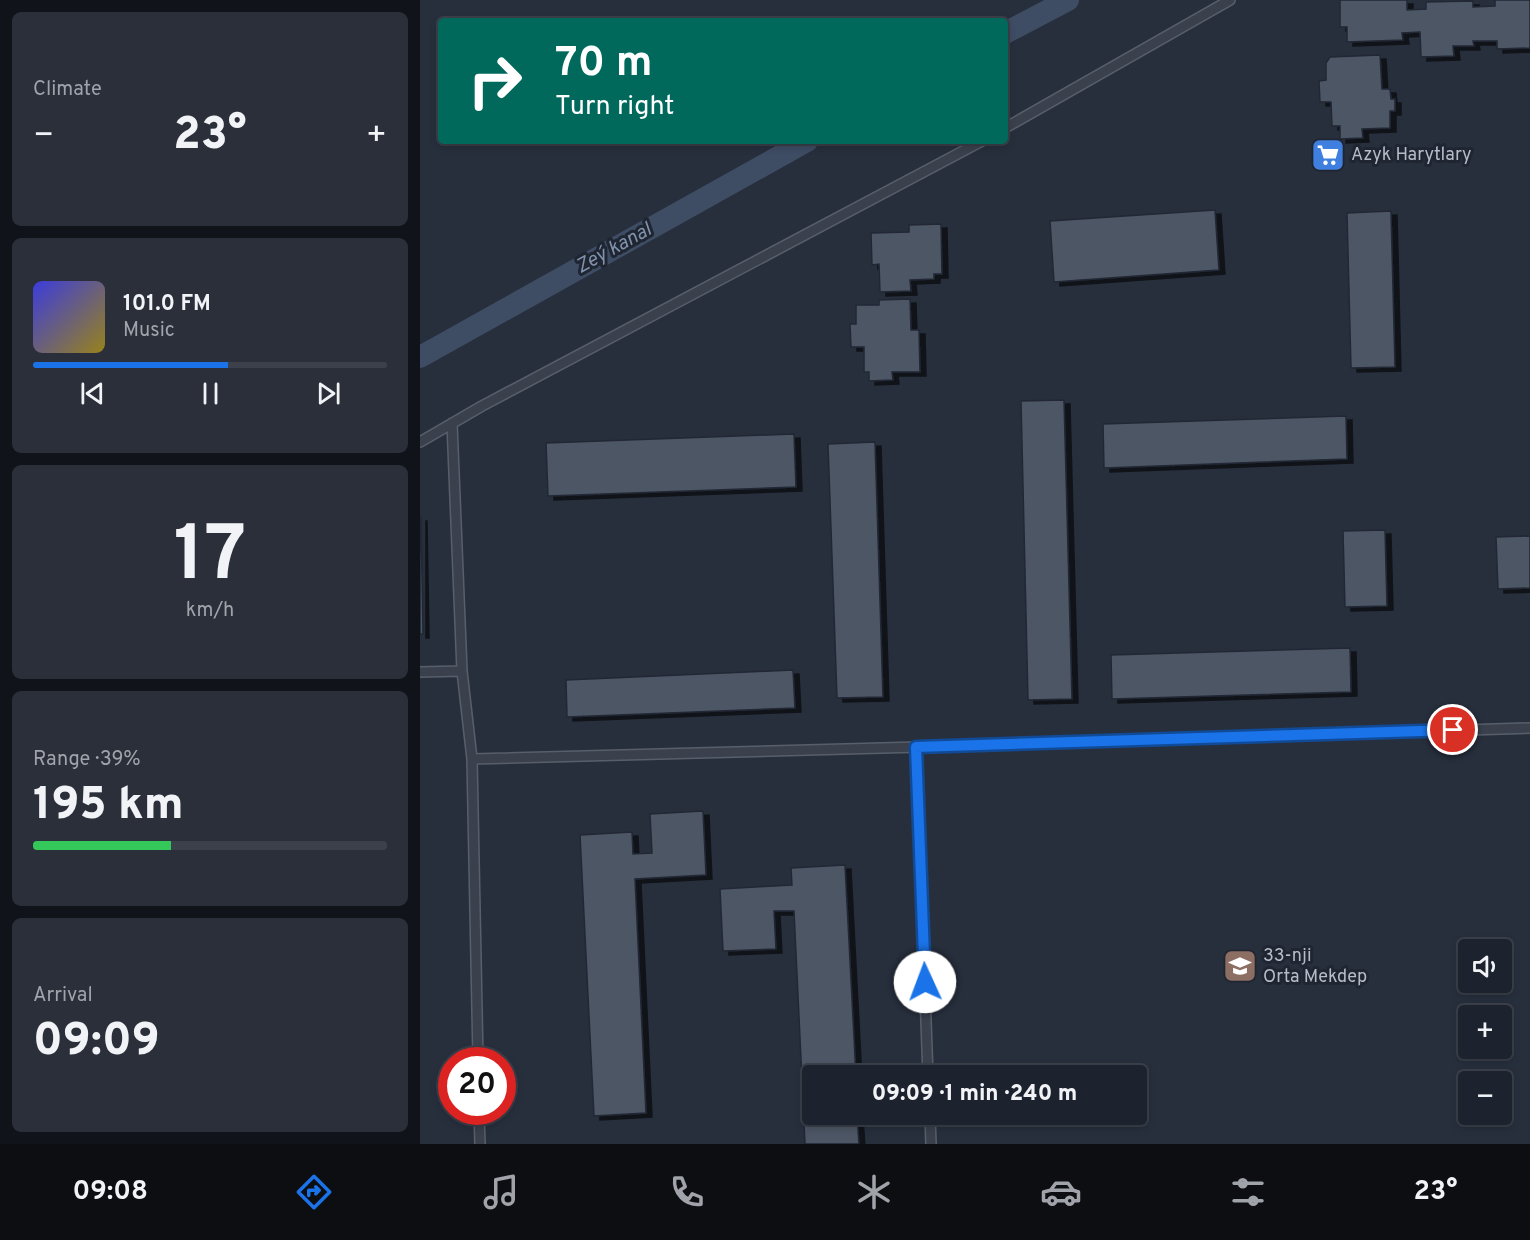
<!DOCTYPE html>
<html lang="en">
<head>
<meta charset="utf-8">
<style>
	:root { --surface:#1d232e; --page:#2a2f3a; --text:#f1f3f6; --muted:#a0a4aa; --line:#3b404a; --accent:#1a73e8 }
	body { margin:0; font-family:Overpass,sans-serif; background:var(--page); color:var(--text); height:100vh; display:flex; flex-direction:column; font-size:22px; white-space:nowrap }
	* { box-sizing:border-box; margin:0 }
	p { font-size:20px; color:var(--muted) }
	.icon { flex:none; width:33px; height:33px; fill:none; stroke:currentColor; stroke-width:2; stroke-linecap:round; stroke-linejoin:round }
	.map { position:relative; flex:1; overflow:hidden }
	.drawer { display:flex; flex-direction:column; gap:12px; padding:12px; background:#101319; width:420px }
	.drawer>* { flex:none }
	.guide { position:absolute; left:18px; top:18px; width:570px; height:126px; border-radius:6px; box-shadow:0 3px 9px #0003,0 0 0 2px var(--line); background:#00695c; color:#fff; overflow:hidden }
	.controls { position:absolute; left:1038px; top:939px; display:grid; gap:12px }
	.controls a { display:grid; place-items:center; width:54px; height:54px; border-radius:6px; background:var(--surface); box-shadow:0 3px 9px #0003,0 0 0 2px var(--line); font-size:30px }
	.speed { position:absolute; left:18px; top:1047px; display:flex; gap:12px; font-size:30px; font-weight:700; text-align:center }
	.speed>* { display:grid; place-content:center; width:78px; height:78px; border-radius:50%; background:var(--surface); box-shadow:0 3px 9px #0003,0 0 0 2px var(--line); line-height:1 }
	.speed .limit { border:9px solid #d22; background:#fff; color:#111 }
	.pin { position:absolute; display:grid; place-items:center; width:51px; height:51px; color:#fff; margin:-26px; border:3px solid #fff; border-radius:50%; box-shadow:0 2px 6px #0007 }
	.me { position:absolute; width:66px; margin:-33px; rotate:358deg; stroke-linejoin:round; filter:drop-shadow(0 0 4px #0008) }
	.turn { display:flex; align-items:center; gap:21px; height:126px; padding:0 18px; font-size:27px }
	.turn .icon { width:78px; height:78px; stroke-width:2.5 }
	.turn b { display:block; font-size:42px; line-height:51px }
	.big { font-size:45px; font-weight:800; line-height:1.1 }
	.drawer .card { flex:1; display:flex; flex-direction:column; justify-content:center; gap:9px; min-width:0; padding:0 21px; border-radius:9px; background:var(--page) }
	.drawer .dial { align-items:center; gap:0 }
	.dial b { font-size:78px; line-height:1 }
	.song { display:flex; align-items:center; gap:18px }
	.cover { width:72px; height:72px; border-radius:9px; background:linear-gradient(135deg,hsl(240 70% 55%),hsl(50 70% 35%)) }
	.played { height:6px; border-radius:3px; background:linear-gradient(90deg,var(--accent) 55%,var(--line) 55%) }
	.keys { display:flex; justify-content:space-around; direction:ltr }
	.heat { display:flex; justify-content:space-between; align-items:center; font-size:33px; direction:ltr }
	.charge { height:9px; border-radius:4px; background:linear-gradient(90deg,#34c759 39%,var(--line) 0) }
	.trip { position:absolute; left:382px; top:1065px; width:345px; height:60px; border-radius:6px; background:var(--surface); box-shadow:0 3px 9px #0003,0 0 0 2px var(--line); font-weight:800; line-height:60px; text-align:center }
	.tab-bar { display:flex; height:96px; justify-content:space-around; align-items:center; background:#0c0e12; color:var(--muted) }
	.tab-bar .icon { width:42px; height:42px }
	.tab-bar .selected { color:var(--accent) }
	.tab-bar b { font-size:27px; color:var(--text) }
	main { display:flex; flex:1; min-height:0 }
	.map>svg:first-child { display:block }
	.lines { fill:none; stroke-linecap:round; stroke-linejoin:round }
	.canal { stroke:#3e4c64; stroke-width:22 }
	.building { fill:#4d5665; stroke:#212834; stroke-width:1.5; filter:url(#shadow) }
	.service-casing { stroke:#585f6b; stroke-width:12 }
	.service { stroke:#3a414d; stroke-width:9 }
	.route-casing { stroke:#114b97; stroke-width:15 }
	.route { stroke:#1a73e8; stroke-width:10 }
	.labels { text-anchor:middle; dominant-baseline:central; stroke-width:6; stroke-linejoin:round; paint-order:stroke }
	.poi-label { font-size:18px; fill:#b7bdc8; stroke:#1f2632; text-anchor:start }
	.water-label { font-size:20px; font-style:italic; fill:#8192ad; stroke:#1f2632 }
</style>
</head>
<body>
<main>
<section class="drawer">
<div class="card"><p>Climate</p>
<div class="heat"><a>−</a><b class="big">23°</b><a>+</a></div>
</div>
<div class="card">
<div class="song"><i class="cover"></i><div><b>101.0 FM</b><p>Music</p></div></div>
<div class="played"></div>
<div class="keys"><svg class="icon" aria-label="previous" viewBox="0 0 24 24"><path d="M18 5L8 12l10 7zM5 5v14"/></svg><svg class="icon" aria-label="pause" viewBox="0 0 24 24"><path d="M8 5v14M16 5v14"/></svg><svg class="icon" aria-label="next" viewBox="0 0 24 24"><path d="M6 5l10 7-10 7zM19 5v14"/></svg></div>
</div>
<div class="card dial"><b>17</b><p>km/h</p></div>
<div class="card"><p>Range · 39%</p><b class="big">195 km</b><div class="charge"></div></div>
<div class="card"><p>Arrival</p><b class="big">09:09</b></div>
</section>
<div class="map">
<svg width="1110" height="1144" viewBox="0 0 1110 1144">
	<defs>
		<filter id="shadow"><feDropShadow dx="6" dy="4" stdDeviation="0" flood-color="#0009"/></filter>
	</defs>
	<rect width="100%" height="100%" fill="#272f3d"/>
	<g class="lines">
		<!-- canal -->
		<path class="canal" d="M585,33L648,0
			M0,357L387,141"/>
	</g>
	<!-- building -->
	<path class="building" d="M920,0H987V10L1006,9V2L1053,1V7L1075,6V0H1110V48L1077,49V41H1053L1054,46H1033L1034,56L1001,57L1000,32L982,33L983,40L927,42V27H920Z
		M960,55L962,89H970L971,99H975V111H970V128L942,129L943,138L920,139V126H912L911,102H900L899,81L906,80V63L910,57Z
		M795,210L799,270L634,282L630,221Z
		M971,211L975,367L931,368L927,213Z
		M521,224L522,274H514V279L490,280L491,291L460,292L459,264L452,265L451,233L489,232V225Z
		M490,299L491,330H499L500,372H472L473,380L449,381V372H444V347H431L430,324H436V305H459V300Z
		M644,400L652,699L608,700L601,401Z
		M926,416L927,459L684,468L683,424Z
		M374,434L376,487L128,496L126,443Z
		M455,442L463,697L417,698L408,444Z
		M0,517H1L3,634H0Z
		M965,530L967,606L925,607L923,531Z
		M1110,536V588L1078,589L1076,537Z
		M930,648L931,692L692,699L691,655Z
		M373,670L375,708L147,717L146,680Z
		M283,811L286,875L215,879L226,1113L174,1116L160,835L212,832L213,854L232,853L230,814Z
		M425,865L436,1076H393V1114H437L439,1144H385L374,911H354L356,949L303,951L300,889L372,885L371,868Z"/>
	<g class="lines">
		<defs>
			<path id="service" d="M585,128L810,0
				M32,423L42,671
				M0,442L62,406L562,141
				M0,672L42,671L52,759L58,1060
				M496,747L508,1076
				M52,759L573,745L1110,728
				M59,1112L60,1144
				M510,1114L511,1144"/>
		</defs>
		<!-- service casing -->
		<use href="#service" class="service-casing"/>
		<!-- service -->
		<use href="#service" class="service"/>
	</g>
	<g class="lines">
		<defs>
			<path id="route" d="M505,982L496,747L1033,730"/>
		</defs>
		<!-- route casing -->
		<use href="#route" class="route-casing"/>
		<!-- route -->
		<use href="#route" class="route"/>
	</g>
	<!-- icons -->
	<defs>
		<symbol id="supermarket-square" viewBox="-11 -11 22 22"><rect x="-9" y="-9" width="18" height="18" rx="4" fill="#3f7fe0" stroke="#1f2632"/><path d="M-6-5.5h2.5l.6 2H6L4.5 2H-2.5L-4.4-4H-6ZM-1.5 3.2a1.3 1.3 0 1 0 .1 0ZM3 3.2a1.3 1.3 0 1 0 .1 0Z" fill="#fff"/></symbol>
		<symbol id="school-square" viewBox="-11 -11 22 22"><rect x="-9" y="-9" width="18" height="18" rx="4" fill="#8d6e63" stroke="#1f2632"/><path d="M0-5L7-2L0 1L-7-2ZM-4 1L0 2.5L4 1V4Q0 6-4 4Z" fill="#fff"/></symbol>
	</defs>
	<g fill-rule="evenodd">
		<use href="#supermarket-square" x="889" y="136" width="38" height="38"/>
		<use href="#school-square" x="801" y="947" width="38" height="38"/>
	</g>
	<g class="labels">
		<!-- poi labels -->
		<g class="poi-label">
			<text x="931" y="155">Azyk Harytlary</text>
			<text x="843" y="956">33-nji<tspan x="843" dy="21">Orta Mekdep</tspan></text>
		</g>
		<!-- water labels -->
		<g class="water-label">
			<text transform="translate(194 249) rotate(-29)">Zeý kanal</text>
		</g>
	</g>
</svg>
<div class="controls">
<a><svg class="icon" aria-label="sound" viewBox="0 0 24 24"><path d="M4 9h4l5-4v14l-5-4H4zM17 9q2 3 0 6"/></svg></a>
<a>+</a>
<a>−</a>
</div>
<div class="speed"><div class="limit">20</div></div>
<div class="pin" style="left:1033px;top:730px;background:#d93025"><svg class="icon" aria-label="arrive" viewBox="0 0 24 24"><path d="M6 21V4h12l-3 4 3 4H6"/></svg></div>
<svg class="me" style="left:505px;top:982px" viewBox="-20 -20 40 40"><circle r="19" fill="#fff"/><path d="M0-13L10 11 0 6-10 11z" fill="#1a73e8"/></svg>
<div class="trip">09:09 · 1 min · 240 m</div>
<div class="guide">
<div class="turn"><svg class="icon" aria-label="right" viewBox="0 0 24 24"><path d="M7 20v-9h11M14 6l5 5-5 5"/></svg><div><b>70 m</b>Turn right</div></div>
</div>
</div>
</main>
<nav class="tab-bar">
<b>09:08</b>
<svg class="icon selected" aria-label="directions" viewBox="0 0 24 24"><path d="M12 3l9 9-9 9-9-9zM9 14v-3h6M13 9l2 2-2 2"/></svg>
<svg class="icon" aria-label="music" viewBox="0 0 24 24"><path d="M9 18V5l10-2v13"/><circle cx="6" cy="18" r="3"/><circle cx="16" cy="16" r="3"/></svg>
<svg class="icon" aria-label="phone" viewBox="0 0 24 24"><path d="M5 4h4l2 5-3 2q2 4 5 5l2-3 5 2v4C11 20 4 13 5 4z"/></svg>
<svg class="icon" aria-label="climate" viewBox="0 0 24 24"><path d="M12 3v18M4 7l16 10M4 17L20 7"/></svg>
<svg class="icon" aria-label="car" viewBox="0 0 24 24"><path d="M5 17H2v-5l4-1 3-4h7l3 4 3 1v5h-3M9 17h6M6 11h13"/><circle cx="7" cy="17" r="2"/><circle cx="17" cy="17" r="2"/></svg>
<svg class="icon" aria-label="filters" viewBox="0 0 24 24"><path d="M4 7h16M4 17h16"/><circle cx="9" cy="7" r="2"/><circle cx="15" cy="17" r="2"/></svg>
<b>23°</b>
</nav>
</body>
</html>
